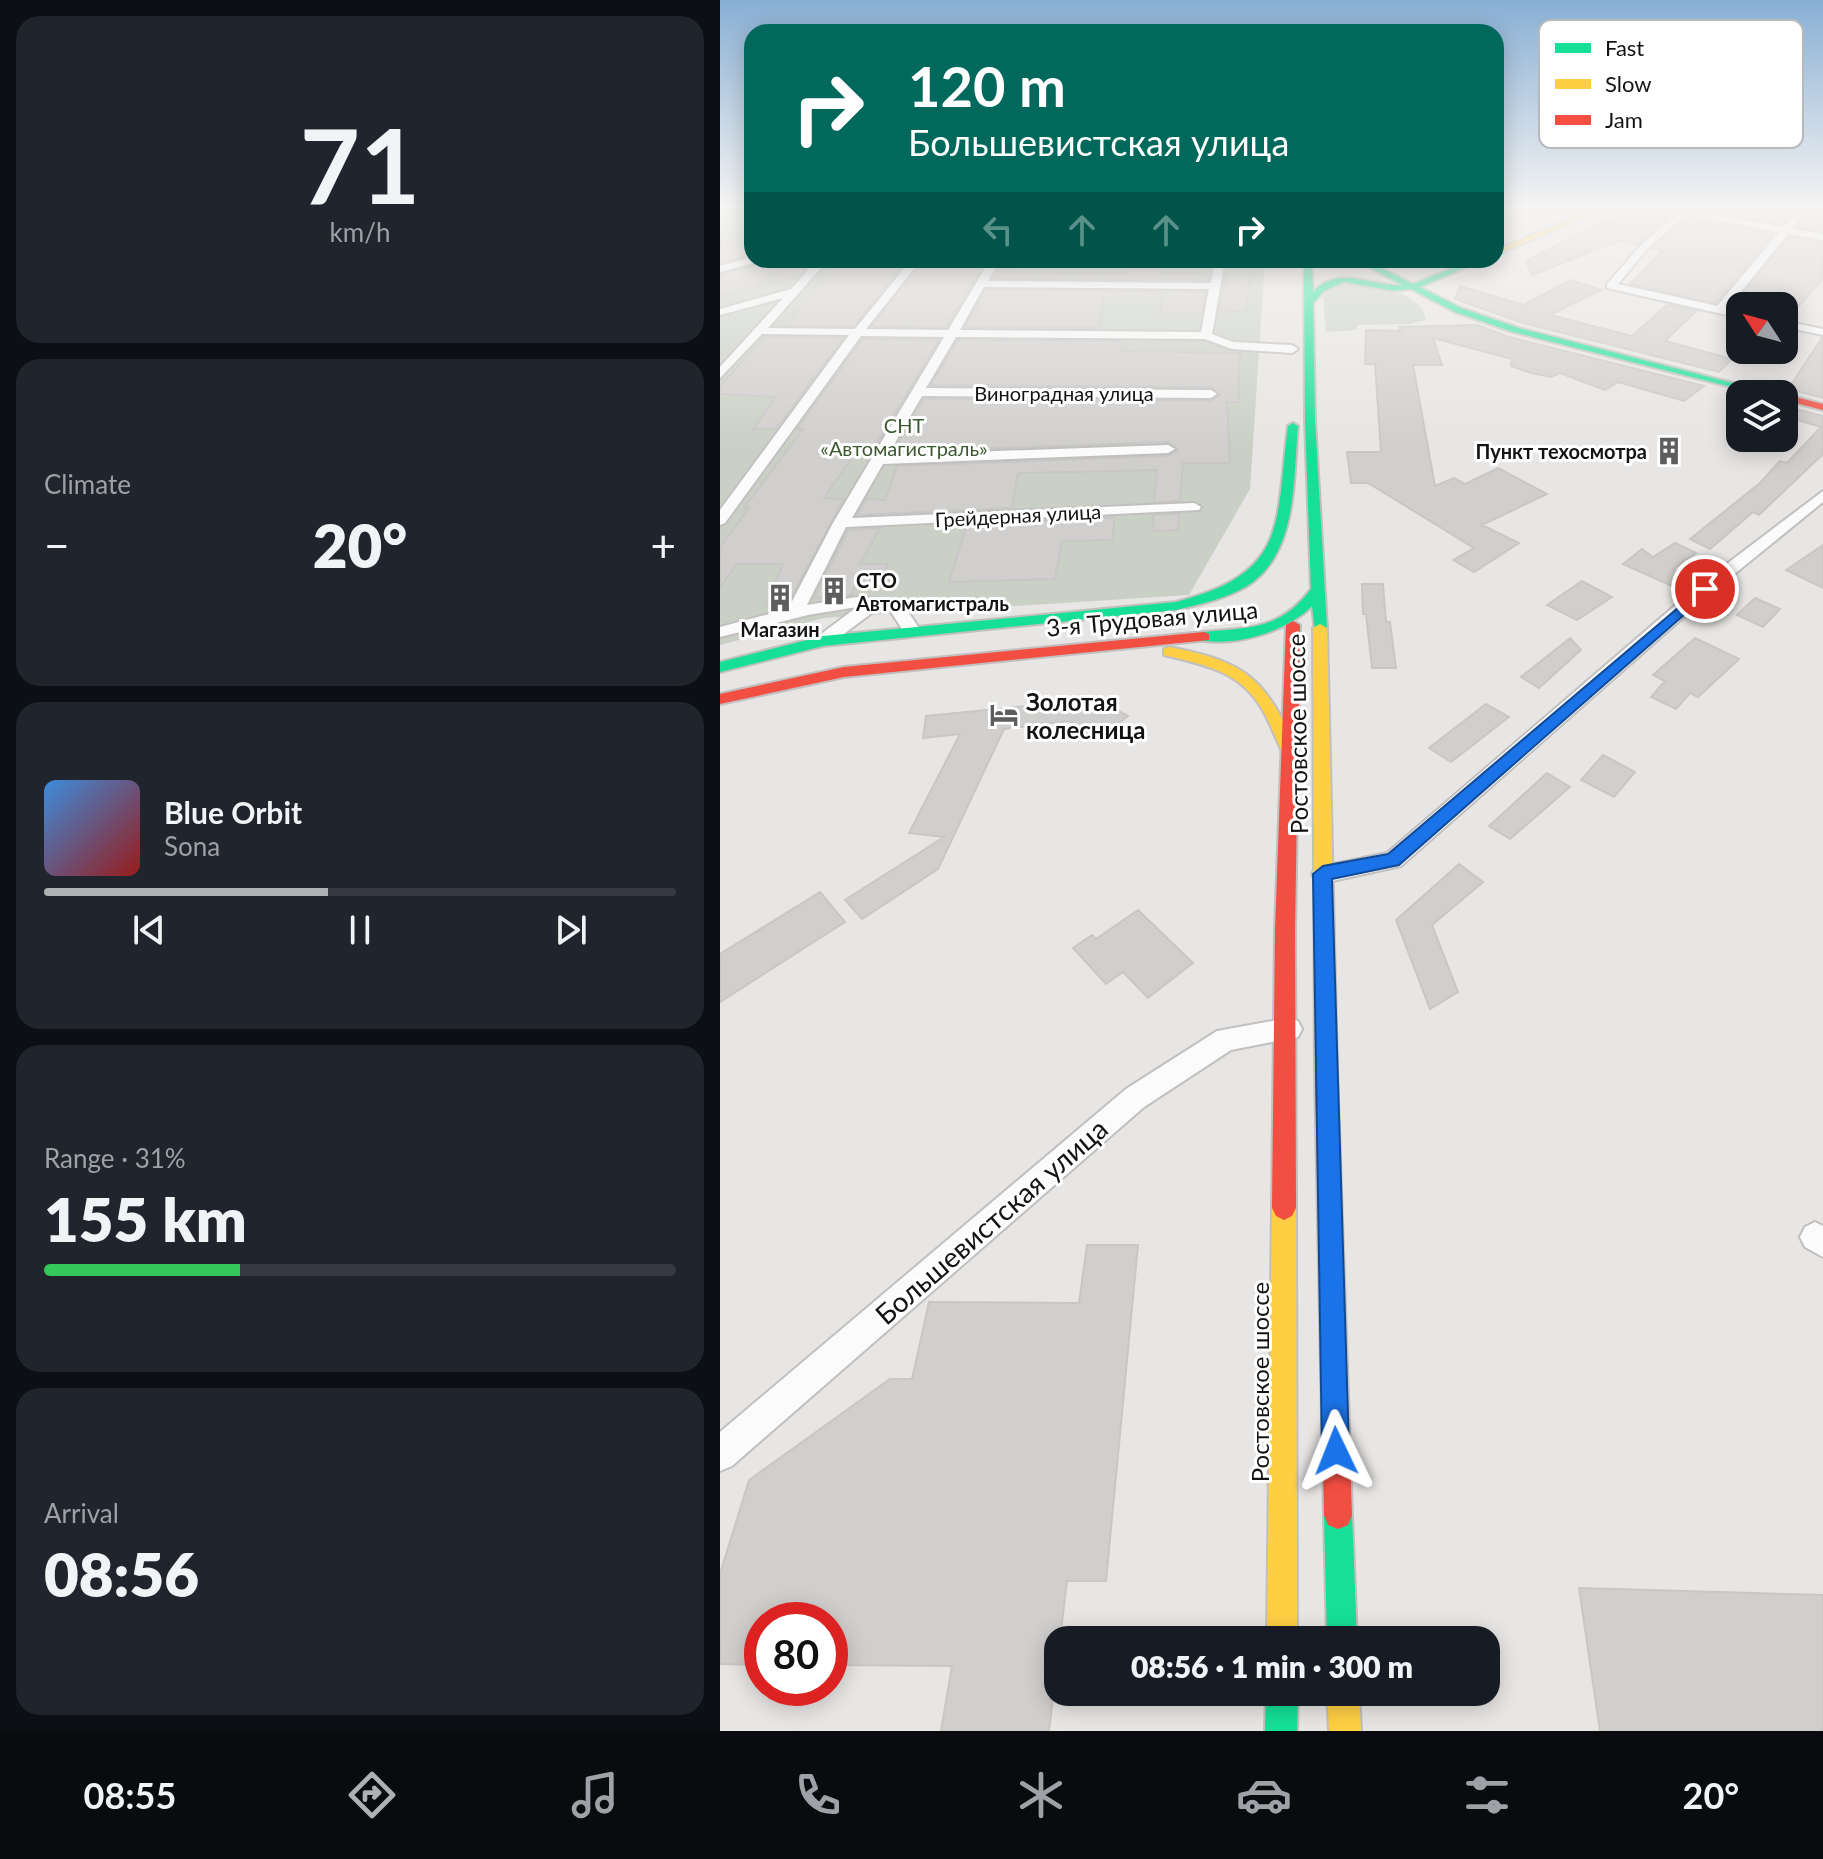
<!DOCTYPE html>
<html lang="en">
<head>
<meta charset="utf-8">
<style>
	:root { --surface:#171b24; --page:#20242c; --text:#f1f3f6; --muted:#9ea1a6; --line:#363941; --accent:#afb0b1 }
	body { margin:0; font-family:Lato,sans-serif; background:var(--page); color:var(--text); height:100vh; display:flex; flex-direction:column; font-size:30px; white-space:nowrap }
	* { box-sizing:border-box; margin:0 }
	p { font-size:26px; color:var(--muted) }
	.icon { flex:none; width:44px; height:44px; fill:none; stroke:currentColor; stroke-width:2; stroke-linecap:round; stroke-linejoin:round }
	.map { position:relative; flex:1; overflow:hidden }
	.details { display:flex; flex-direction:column; gap:16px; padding:16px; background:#0d0f14; width:720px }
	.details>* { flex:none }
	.guide { position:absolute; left:24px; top:24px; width:760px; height:244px; border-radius:24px; box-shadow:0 4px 20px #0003; background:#00695c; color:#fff; overflow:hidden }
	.needle { width:52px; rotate:306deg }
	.tools { position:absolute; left:1006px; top:292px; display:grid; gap:16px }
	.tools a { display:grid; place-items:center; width:72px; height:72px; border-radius:16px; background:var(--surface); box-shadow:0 4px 20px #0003; font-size:40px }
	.speed { position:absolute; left:24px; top:1602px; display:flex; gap:16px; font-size:40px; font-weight:700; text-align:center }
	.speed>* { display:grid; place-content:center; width:104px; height:104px; border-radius:50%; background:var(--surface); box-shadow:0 4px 20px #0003; line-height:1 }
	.speed .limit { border:12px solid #d22; background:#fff; color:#111 }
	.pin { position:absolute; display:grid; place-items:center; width:68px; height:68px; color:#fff; margin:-34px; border:4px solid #fff; border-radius:50%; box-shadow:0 2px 8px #0007 }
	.me { position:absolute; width:88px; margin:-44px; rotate:358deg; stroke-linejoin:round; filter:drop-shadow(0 0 6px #0008) }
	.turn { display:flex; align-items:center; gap:28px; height:168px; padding:0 32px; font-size:36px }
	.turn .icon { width:104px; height:104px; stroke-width:2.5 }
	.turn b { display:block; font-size:56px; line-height:68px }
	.lanes { display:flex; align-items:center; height:76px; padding:0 32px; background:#0003; justify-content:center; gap:40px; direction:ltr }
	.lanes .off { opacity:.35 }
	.big { font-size:60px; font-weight:800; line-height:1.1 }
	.details .widget { flex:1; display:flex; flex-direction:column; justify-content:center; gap:12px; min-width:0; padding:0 28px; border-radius:24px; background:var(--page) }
	.details .dial { align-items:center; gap:0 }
	.dial b { font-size:104px; line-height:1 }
	.song { display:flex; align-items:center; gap:24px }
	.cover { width:96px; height:96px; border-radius:12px; background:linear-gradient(135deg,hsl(210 70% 55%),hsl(0 70% 35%)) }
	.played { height:8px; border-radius:4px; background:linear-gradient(90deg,var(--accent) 45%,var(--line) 45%) }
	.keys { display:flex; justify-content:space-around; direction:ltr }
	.heat { display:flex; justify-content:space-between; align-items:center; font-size:44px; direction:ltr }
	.charge { height:12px; border-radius:6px; background:linear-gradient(90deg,#34c759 31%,var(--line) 0) }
	.trip { position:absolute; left:324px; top:1626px; width:456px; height:80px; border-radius:24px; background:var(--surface); box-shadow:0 4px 20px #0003; font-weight:800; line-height:80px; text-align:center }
	.dock { display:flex; height:128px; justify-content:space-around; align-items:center; background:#090b0e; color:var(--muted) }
	.dock .icon { width:56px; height:56px }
	.dock .on { color:var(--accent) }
	.dock b { font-size:36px; color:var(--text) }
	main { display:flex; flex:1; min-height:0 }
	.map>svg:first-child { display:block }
	.green { fill:#cad0c5 }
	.building { fill:#d0cfcd; stroke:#c8c7c5; stroke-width:2 }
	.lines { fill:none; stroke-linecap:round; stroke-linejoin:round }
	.street-casing { stroke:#c1c0bf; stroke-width:4 }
	.fast-casing { stroke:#c1c0bf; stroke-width:4 }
	.slow-casing { stroke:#c1c0bf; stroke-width:4 }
	.jam-casing { stroke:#c1c0bf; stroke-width:4 }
	.street { fill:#fcfbfb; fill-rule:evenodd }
	.fast { fill:#16e098; fill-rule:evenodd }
	.slow { fill:#ffcf43; fill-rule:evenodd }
	.jam { fill:#f24e42; fill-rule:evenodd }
	.route { fill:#1a73e8; stroke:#114b97; stroke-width:2 }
	.labels { text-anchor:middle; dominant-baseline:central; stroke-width:6; stroke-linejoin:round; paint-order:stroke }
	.far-street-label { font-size:20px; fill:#131312; stroke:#fff }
	.far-park-label { font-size:20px; fill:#3b5830; stroke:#fff }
	.far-poi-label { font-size:20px; font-weight:bold; fill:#131312; stroke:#fff; text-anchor:end }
	.street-label { font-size:24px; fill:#131312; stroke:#fff }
	.poi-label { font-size:24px; font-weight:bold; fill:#131312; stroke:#fff; text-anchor:start }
	.near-street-label { font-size:28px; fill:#131312; stroke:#fff }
	.key { fill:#fff; stroke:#b8b8b8; stroke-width:2 }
	.key-label { font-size:22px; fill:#131312 }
</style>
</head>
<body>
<main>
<section class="details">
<div class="widget dial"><b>71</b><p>km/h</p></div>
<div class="widget"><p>Climate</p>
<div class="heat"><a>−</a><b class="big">20°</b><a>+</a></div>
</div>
<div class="widget">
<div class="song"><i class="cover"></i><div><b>Blue Orbit</b><p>Sona</p></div></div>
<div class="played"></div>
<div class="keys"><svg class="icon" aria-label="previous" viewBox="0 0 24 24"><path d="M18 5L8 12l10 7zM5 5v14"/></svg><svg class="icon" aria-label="pause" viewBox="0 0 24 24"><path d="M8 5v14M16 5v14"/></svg><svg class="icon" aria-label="next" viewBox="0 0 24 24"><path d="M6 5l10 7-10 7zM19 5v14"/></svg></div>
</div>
<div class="widget"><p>Range · 31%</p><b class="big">155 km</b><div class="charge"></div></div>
<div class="widget"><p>Arrival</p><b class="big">08:56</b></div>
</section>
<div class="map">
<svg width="1103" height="1731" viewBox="0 0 1103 1731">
	<rect width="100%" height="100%" fill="#e8e6e4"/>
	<!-- green -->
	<path class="green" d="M0,206H32V260H545L530,489L469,595L104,618L0,645Z
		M630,284C654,287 702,290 706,320L689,324L637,325V330L606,332L603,294L618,286Z"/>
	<!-- building -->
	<path class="building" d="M979,206H1050L1074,210L1063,224L977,209Z
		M919,209L948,217L917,245L899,241L812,275L806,261L884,222Z
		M1089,213L1103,215V231L1078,227Z
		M969,219L1053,234L996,303L910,284L942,251L932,248L963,221L969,223Z
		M0,234L32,252V254L0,263Z
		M1069,237L1103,243V278L1079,306H1013Z
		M41,260H93L79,276L0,297V275L38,265Z
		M111,260L112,264L115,260H187L134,326L56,325L59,322H69L110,267L104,269Z
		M204,260H266L226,327L152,326Z
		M405,264H444L442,272L490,274L488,280L273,278L277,271L401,273Z
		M506,274H530L526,311L499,312Z
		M850,280L881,290L830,315L912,336L947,305L976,311L945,341L1012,359L999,372L803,323L735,299L740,286L804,305Z
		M266,290L485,292L482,313L439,314L444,297H384L379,328L245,327Z
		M757,325L789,337L984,386L964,401L898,382L885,390L840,373L831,377L811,373L791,366L792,359L713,338L722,365H693L715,486L734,478L745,484L778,468L827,494L762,525L799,543L754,572L733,560L754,548L648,483H631L627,452H661L655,364H645L646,330L681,331L679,327Z
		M45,337L123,338L56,429H33L56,397L0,394V386Z
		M1102,338L1103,398L1068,389Z
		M143,339L219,340L151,453H135L104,498L124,499L67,605L45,606L63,564H17L0,587V547L29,508H24L83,429H77Z
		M238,340L402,341V351L520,353L518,402H507L510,463H463L460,501L434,502L437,470L302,473L298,474L292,508L137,515L146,499L165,500L177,466L448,456L458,450L448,442L173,452L204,399L491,401L500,395L491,387L211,385Z
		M1064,406L1103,416V454L1039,515L1033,512L990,549L970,539L1040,483L1060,461L1067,463L1101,427L1064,416Z
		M459,514L458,530L434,531L433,515Z
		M395,517L392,540L342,541L335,579L229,582L247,524Z
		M160,528L140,564H168L157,587L134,588L132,595L94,598L128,530Z
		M955,543L976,553L953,569L971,580L965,592L903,564L922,549L933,557Z
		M1103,545V588L1066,570Z
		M862,581L892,597L857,620L827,605Z
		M642,584H663L666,622H670L676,668H652L646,614H643Z
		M1035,598L1060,609L1043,627L1017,615Z
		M850,638L861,650L819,688L801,677Z
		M975,638L1019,659L978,697L970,693L956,709L931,697L945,681L933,675Z
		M378,699L408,716L379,739L349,721L284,729L218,869L142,919L125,900L224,837L189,833L240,734L203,738L206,716Z
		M766,704L789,717L731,762L709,748Z
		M883,755L915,772L894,797L861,780Z
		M827,773L850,787L790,839L769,826Z
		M739,864L763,882L712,925L738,992L710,1009L676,920Z
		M100,892L125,922L0,1002V954Z
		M418,910L473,963L428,998L403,972L386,984L353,948L372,935L376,939Z
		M367,1245H418L386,1581H347L329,1731H221L232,1666L110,1665V1620H42V1665L0,1664V1574L29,1480L170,1379H192L209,1302L359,1303Z
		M859,1588L1103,1595V1731H880Z"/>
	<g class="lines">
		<defs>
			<path id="street" d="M925,206L962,209L976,206L971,211L1064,227L1081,206H1091L1072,229L1103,234V240L1068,234L1007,309L1020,312V318L887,288V284L922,244L957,214ZM966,215L1059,232L997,306L898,284L928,248Z
				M32,257V260H38L37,262L0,272V266Z
				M97,260H108L48,328L135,329L191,260H201L146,329L228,330L270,260H280L268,281L491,283L495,260H505L492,334L513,342L572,345L578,349L572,353L512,349L485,339L236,337L206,388L491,390L497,394L491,398L202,396L168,455L448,445L455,449L448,453L163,464L132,518L474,503L481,507L479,510L126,527L87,605L137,597L181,601L201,631L198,635H186L169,609L160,607L109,645H97L94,641L97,637L137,607L88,615L0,637V627L68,609L113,523L224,337L141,336L5,523L0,525V510L129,335L42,334L0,378V367L63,298L0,315V309L71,289ZM264,287L489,289L481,332L240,330Z
				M1064,321L1103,329V335L1064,327Z
				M1103,491V502L991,593L681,866L603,883L595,880L592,874L595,868L667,853L979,585Z
				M569,1018L578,1021L582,1029L578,1037L511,1050L424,1107L12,1466L0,1471V1432L406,1089L497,1031Z
				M1095,1222L1103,1226V1257L1085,1247L1080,1237L1085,1227Z"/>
			<path id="fast" d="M584,260H592L593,292C619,264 650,287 682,285L636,260H646L693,284L752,260H763L700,287L741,308L799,328L1056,394H1039L793,332L735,312L691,289L674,291L624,282L604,291L593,303L595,420L607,628L600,632L595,631L592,606C566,632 515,647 479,640V634L484,632C531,628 561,629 591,589L585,420Z
				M573,423L578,426C573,479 578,554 527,586C505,599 480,604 456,610L103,646L0,672V662L103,636L456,602C569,573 555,526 568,426Z
				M618,1501L628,1505L632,1515L637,1640H607L604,1515L608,1505Z
				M546,1692H578L577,1731H545Z"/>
			<path id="slow" d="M882,206H892L776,255V250Z
				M600,624L607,628L617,1071L614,1078L606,1081L598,1078L595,1071L593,628Z
				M449,647C528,662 545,679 578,751L576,755H564C556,740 551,724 542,709C519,670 484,665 444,655V649Z
				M564,1196L572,1200L576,1208L577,1640H547L552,1208L556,1200Z
				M607,1692H639L641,1731H609Z"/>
			<path id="jam" d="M1063,394H1064L1103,404V410L1064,400Z
				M573,621L580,625L575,931L576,1208L572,1216L564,1220L556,1216L552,1208L555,931L566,625Z
				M484,632L489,634V640L124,677L0,704V694L124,667Z
				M606,1061L614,1064L617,1071L632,1515L628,1525L618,1529L608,1525L604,1515L595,1071L598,1064Z"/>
		</defs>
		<!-- street casing -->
		<use href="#street" class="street-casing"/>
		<!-- fast casing -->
		<use href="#fast" class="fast-casing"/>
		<!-- slow casing -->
		<use href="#slow" class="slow-casing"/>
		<!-- jam casing -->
		<use href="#jam" class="jam-casing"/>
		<!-- street -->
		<use href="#street" class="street"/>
		<!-- fast -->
		<use href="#fast" class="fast"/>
		<!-- slow -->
		<use href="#slow" class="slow"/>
		<!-- jam -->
		<use href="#jam" class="jam"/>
	</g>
	<!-- sky -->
	<linearGradient id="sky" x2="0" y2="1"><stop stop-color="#88afd4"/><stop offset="0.46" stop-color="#f5f4f3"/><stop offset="1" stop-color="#f5f4f3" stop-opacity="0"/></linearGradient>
	<rect width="1103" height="448" fill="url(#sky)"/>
	<!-- route -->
	<path class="route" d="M985,585L992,589L990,592L679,865L612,879L629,1451L625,1461L616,1465L606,1461L602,1451L593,874L603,866L668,854Z"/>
	<!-- icons -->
	<defs>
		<symbol id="building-bare" viewBox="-9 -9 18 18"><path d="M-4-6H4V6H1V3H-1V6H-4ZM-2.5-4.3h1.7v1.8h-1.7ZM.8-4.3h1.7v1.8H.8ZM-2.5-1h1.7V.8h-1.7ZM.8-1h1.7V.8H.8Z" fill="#5e5d5c" stroke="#fff" stroke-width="2.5" paint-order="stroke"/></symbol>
		<symbol id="hotel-bare" viewBox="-9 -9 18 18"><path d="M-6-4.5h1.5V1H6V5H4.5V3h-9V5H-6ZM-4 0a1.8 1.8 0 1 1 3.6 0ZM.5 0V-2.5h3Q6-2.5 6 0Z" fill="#5e5d5c" stroke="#fff" stroke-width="2.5" paint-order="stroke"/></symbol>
	</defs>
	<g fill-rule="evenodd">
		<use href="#building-bare" x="929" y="431" width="40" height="40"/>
		<use href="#building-bare" x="94" y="571" width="40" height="40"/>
		<use href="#building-bare" x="40" y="578" width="40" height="40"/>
		<use href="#hotel-bare" x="264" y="695" width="40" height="40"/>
	</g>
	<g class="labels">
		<!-- far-street labels -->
		<g class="far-street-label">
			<text x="344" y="393">Виноградная улица</text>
			<text transform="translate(298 515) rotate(-3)">Грейдерная улица</text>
		</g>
		<!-- far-park labels -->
		<g class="far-park-label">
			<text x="184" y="425">СНТ<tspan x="184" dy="23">«Автомагистраль»</tspan></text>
		</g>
		<!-- far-poi labels -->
		<g class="far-poi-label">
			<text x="927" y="451">Пункт техосмотра</text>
			<text x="136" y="580" text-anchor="start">СТО<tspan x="136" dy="23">Автомагистраль</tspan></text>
			<text x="60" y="629" text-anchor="middle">Магазин</text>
		</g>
		<!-- street labels -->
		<g class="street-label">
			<text transform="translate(432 618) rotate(-5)">3-я Трудовая улица</text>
			<text transform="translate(577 734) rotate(-91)">Ростовское шоссе</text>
			<text transform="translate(539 1382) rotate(-90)">Ростовское шоссе</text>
		</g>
		<!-- poi labels -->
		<g class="poi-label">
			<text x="306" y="701">Золотая<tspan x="306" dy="28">колесница</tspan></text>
		</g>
		<!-- near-street labels -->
		<g class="near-street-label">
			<text transform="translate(271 1221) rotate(-41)">Большевистская улица</text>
		</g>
	</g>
	<!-- legend -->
	<rect x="819" y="20" width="264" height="128" rx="12" class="key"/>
	<rect x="835" y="43" width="36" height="10" fill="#16e098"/>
	<rect x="835" y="79" width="36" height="10" fill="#ffcf43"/>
	<rect x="835" y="115" width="36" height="10" fill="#f24e42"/>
	<g class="key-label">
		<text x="885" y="56">Fast</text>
		<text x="885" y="92">Slow</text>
		<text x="885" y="128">Jam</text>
	</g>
</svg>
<div class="tools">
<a><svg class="needle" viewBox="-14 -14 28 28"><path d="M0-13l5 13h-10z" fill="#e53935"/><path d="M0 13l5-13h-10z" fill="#9ea1a6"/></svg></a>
<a><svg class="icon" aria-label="layers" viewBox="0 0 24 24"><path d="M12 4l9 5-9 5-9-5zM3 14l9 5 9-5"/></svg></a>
</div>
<div class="speed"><div class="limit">80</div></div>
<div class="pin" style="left:985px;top:589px;background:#d93025"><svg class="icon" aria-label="arrive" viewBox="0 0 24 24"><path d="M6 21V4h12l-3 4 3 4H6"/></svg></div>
<svg class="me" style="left:616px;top:1451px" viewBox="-20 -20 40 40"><path d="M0-17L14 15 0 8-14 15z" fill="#1a73e8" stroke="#fff" stroke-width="4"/></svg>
<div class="trip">08:56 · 1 min · 300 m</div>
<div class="guide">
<div class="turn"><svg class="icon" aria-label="right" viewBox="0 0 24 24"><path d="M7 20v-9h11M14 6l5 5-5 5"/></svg><div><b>120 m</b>Большевистская улица</div></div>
<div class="lanes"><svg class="icon off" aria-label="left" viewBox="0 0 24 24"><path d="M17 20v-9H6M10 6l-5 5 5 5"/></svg><svg class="icon off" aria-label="ahead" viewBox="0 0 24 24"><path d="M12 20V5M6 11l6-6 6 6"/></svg><svg class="icon off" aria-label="ahead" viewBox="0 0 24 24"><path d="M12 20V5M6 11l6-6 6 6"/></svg><svg class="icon" aria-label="right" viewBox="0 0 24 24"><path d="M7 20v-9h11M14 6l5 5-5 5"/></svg></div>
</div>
</div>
</main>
<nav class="dock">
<b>08:55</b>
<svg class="icon on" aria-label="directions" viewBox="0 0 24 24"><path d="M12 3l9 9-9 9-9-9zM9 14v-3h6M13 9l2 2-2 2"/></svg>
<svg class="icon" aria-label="music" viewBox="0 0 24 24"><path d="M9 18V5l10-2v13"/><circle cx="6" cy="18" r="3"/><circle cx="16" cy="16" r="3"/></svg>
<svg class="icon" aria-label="phone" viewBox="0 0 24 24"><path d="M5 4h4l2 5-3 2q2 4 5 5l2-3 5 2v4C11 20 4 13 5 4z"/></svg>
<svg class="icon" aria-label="climate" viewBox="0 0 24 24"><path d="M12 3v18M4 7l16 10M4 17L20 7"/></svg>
<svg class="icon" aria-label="car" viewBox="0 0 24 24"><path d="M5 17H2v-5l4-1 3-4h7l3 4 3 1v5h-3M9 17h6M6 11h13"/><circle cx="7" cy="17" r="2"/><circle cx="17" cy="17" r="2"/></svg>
<svg class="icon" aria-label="filters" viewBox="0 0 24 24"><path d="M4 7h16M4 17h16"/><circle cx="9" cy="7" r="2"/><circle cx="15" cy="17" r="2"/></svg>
<b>20°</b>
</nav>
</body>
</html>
